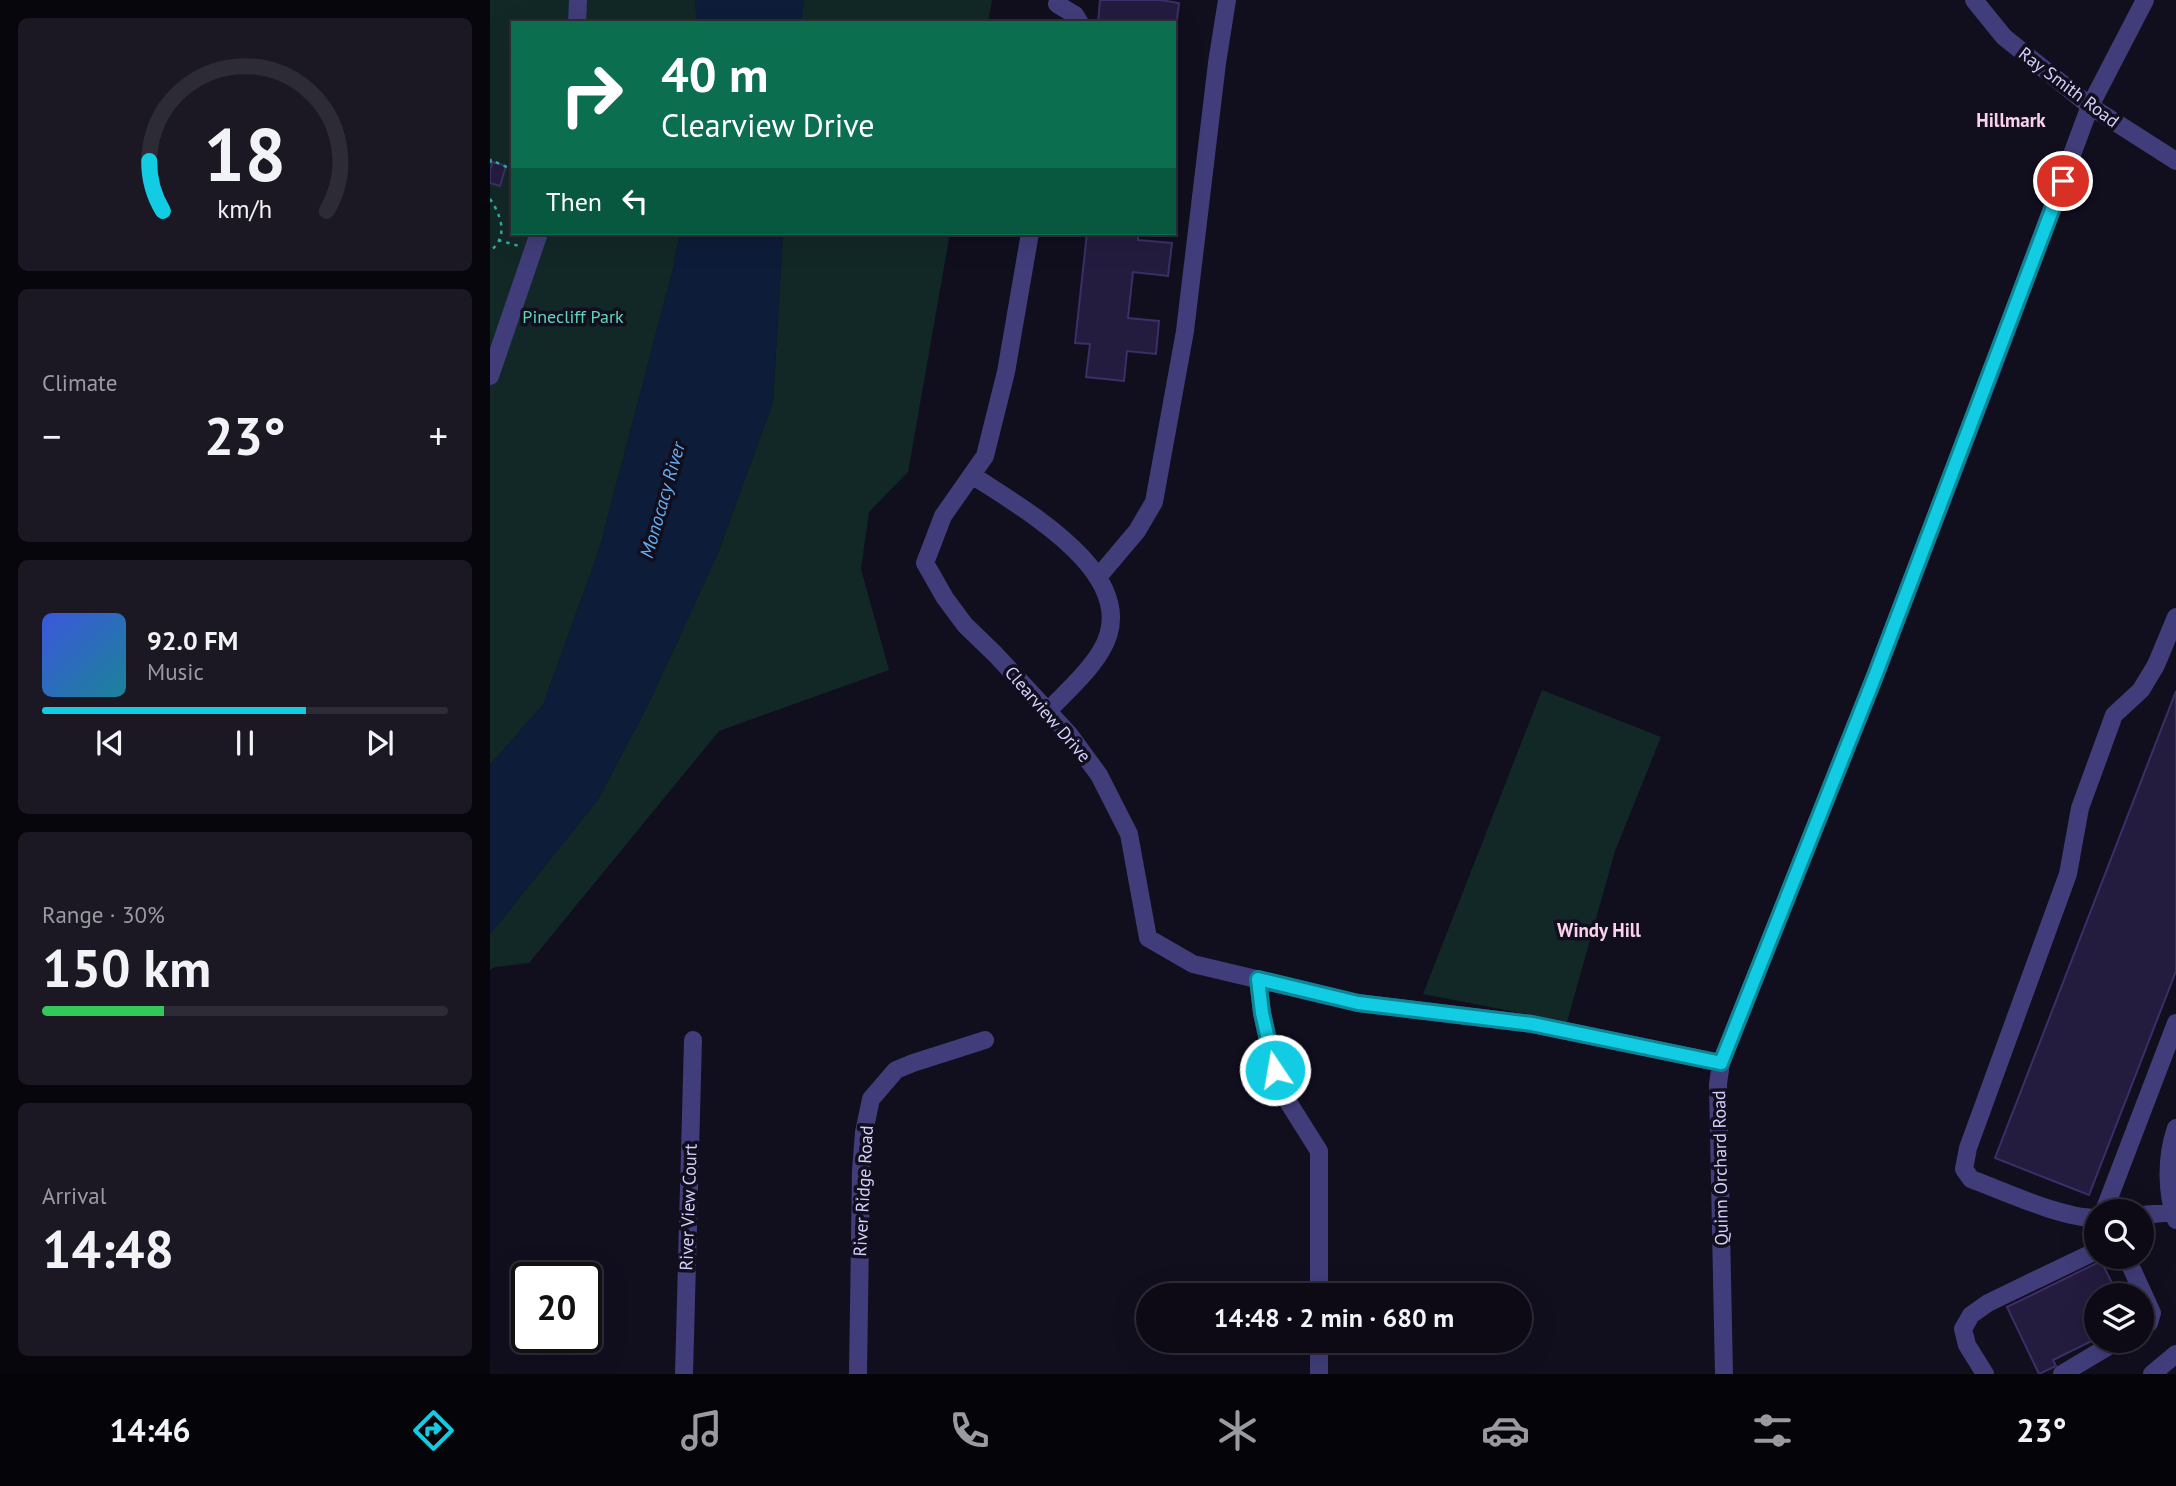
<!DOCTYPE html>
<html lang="en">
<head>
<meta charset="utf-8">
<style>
	:root { --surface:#0d0a16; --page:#1b1823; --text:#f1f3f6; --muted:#9a9aa1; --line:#2d2b35; --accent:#12cce4 }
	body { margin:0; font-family:"PT Sans",sans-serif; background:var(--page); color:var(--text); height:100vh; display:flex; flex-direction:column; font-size:26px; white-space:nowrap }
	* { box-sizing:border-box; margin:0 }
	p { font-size:23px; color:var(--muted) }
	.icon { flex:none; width:38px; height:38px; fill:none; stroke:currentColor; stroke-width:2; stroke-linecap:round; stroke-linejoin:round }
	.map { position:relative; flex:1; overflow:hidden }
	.panel { display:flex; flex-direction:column; gap:18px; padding:18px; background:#07060c; width:490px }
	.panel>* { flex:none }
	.banner { position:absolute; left:21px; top:21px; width:665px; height:214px; border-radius:0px; box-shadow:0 7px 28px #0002,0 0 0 2px var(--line); background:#0b6e4f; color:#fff; overflow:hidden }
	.buttons { position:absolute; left:1594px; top:1199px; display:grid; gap:14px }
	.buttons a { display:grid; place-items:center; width:70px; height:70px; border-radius:50%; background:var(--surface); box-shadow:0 7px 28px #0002,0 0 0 2px var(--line); font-size:35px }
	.speed { position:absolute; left:21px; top:1262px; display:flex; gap:14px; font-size:35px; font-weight:700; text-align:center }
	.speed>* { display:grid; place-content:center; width:91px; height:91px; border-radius:50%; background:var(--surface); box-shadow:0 7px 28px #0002,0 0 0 2px var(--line); line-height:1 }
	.speed .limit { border:4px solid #111; border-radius:10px; background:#fff; color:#111 }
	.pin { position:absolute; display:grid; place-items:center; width:60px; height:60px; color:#fff; margin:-30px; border:4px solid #fff; border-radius:50%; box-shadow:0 2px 7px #0007 }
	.me { position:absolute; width:77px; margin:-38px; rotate:348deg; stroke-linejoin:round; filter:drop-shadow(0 0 5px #0008) }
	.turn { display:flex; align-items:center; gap:24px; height:147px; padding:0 35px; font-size:32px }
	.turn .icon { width:91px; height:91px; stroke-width:2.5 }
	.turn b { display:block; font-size:49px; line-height:60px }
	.then { display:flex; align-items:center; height:66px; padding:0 35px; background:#0003; gap:14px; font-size:26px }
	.big { font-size:52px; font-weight:700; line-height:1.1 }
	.panel .widget { flex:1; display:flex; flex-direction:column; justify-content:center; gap:10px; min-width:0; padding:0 24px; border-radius:10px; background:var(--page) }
	.panel .dial { align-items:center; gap:0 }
	.dial svg { height:182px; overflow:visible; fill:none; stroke:var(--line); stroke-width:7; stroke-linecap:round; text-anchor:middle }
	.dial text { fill:var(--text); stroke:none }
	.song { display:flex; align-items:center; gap:21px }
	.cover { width:84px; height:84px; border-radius:10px; background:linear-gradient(135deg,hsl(230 70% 55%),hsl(190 70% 35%)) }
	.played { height:7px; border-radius:4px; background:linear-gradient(90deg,var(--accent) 65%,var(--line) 65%) }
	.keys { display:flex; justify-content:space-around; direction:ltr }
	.heat { display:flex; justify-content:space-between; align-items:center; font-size:38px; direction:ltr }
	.charge { height:10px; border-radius:5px; background:linear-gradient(90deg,#34c759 30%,var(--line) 0) }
	.trip { position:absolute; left:646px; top:1283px; width:396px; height:70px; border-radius:35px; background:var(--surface); box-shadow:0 7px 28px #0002,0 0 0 2px var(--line); font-weight:700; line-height:70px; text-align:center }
	.tab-bar { display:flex; height:112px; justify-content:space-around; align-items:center; background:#050409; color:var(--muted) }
	.tab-bar .icon { width:49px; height:49px }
	.tab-bar .on { color:var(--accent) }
	.tab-bar b { font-size:32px; color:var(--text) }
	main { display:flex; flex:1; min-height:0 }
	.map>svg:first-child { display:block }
	.green { fill:#122827 }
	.water { fill:#0d1c39 }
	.building { fill:#231c3e; stroke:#3c2f68; stroke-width:2 }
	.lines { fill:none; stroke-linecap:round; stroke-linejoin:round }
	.path { stroke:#37a8a2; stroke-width:2.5; stroke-dasharray:3.5 5; stroke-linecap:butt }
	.minor { stroke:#403d7a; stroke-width:18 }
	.route-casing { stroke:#0c8594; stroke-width:18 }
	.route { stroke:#12cce4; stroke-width:12 }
	.labels { text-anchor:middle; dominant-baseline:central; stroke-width:7; stroke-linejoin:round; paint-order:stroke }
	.street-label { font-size:18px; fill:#d5cffb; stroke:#110e1e }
	.park-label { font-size:18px; fill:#62d5ba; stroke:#110e1e }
	.neighbourhood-label { font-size:19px; font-weight:bold; fill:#fbd1eb; stroke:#110e1e }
	.water-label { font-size:19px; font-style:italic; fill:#66aff3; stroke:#110e1e }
</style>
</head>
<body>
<main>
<section class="panel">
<div class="widget dial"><svg viewBox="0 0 100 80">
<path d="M14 69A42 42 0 1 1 86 69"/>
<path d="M14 69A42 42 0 0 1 8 47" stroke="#12cce4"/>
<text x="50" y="56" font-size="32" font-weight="700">18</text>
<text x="50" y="72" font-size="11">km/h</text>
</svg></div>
<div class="widget"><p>Climate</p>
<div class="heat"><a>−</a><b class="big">23°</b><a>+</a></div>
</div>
<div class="widget">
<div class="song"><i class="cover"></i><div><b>92.0 FM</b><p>Music</p></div></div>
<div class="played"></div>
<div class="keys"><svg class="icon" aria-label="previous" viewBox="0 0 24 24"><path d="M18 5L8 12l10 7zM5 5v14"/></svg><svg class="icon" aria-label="pause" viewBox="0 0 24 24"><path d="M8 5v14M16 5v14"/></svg><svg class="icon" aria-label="next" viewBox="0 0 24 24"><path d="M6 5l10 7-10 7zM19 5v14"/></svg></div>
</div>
<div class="widget"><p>Range · 30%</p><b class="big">150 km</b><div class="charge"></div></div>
<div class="widget"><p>Arrival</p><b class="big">14:48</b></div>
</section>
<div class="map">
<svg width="1686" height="1374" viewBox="0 0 1686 1374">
	<rect width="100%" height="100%" fill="#110e1e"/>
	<!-- green -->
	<path class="green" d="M0,0H205L207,23H23V233H190L183,269L109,550L53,705L0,765Z
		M314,0H502L498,23H311Z
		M293,233H460L418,472L379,512L371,569L399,670L229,731L39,963L5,967L0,970V934L107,801L158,705L228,553L283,402Z
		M1052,690L1171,737L1125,851L1077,1022L933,994Z"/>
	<!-- water -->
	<path class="water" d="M205,0H314L311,23H207Z
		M190,233H293L283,402L228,553L158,705L107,801L0,934V765L53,705L109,550L183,269Z"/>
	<!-- building -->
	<path class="building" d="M610,0H670L689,3L684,45V23H608Z
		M3,162L16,166L10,186L0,183V170Z
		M597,233H648V240L682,243L678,276L643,272L638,318L669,321L666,354L637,351L634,381L596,377L600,344L585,343Z
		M1686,691V971L1599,1195L1505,1158Z
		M1611,1261L1628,1295H1606V1339L1563,1360L1566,1366L1549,1374L1517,1307Z"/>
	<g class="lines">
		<!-- path -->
		<path class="path" d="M0,163L1,160L23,170
			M0,199C11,215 19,237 0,251
			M8,240L29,246"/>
		<!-- minor -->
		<path class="minor" d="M1484,0L1514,37L1600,106L1686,161
			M567,4L585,15L590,23
			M87,23L88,0
			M540,233L516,372L495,456L453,516L435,563L455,598L475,625L505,654L579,734L609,775L639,834L658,938L703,964L868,1003L1042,1024L1231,1063
			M0,376L49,233
			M482,475C531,508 657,576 611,651C597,674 576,692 558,711
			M609,576L647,531L664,502L695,331L727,63L737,0
			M768,979L772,1013L784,1070L795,1097L829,1151V1295
			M1686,1128C1676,1157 1676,1191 1686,1220
			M1614,1211L1686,1023
			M1652,1215L1686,1212
			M1606,1218C1571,1218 1516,1192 1481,1179L1474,1169L1478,1148L1578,874L1590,808L1624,715L1651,690L1666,665L1686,617
			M1636,1256L1662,1313L1659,1323L1652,1327
			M194,1374L203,1040
			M368,1374L371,1171L374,1132L381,1099L406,1070L423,1063L495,1040
			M829,1374V1340
			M1234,1374L1228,1084L1231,1063L1385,676L1500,375L1600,106L1655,0
			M1495,1374L1477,1345L1473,1329L1481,1315L1498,1303L1606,1251
			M1572,1374L1629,1340
			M1662,1374L1686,1354"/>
	</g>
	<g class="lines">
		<defs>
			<path id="route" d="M785,1070L772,1013L768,979L868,1003L1042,1024L1231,1063L1385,676L1573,181"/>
		</defs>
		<!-- route casing -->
		<use href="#route" class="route-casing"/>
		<!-- route -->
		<use href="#route" class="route"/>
	</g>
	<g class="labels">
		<!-- street labels -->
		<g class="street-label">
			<text transform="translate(1579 87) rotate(37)">Ray Smith Road</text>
			<text transform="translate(558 714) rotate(49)">Clearview Drive</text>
			<text transform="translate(1230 1168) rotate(-91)">Quinn Orchard Road</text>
			<text transform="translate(373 1191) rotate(-87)">River Ridge Road</text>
			<text transform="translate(198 1207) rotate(-88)">River View Court</text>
		</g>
		<!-- park labels -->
		<g class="park-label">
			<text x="83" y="316">Pinecliff Park</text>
		</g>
		<!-- neighbourhood labels -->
		<g class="neighbourhood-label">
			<text x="1521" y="120">Hillmark</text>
			<text x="1109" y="930">Windy Hill</text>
		</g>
		<!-- water labels -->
		<g class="water-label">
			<text transform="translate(172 500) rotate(-74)">Monocacy River</text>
		</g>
	</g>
</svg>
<div class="buttons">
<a><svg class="icon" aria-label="search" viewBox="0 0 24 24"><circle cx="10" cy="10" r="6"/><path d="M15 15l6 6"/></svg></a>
<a><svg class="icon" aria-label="layers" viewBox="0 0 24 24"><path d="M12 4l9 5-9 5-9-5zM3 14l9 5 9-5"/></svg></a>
</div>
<div class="speed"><div class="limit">20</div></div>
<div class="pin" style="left:1573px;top:181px;background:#d93025"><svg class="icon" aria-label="arrive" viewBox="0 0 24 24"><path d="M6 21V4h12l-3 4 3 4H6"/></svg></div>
<svg class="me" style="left:785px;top:1070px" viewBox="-20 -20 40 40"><circle r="17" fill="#12cce4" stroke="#fff" stroke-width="3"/><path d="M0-11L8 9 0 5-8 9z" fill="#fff"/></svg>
<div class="trip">14:48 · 2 min · 680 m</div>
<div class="banner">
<div class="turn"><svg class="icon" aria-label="right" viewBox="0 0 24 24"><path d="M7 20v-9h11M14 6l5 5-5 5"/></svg><div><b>40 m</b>Clearview Drive</div></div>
<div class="then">Then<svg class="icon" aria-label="left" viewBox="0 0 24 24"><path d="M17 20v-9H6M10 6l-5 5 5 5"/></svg></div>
</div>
</div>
</main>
<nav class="tab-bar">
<b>14:46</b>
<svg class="icon on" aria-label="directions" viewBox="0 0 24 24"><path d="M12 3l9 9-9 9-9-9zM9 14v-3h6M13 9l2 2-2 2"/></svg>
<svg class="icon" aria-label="music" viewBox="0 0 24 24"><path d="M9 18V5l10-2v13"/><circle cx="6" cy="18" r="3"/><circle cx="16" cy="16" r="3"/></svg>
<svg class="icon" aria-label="phone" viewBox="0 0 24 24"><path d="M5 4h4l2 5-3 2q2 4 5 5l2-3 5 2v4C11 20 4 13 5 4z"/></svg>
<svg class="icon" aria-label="climate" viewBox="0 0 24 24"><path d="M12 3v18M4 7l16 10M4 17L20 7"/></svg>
<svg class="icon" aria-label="car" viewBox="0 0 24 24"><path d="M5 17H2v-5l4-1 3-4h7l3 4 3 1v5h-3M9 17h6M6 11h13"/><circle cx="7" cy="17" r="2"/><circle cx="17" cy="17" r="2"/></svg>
<svg class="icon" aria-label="filters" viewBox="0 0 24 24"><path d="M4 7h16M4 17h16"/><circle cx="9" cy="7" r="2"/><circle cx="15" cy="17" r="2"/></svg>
<b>23°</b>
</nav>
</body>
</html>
